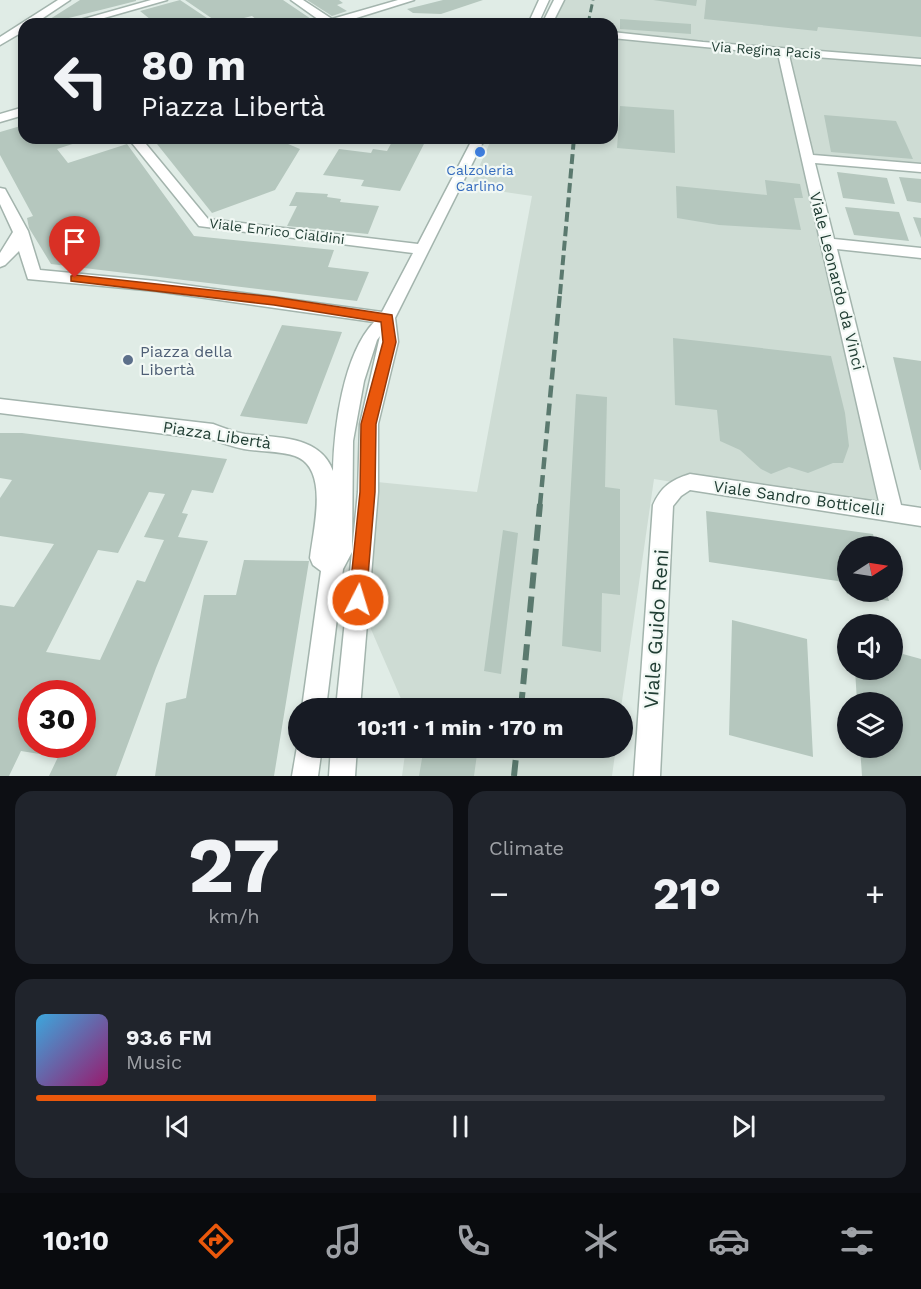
<!DOCTYPE html>
<html lang="en">
<head>
<meta charset="utf-8">
<style>
	:root { --surface:#171b24; --page:#20242c; --text:#f1f3f6; --muted:#9ea1a6; --line:#363941; --accent:#ea580c }
	body { margin:0; font-family:"Work Sans",sans-serif; background:var(--page); color:var(--text); height:100vh; display:flex; flex-direction:column; font-size:22px; white-space:nowrap }
	* { box-sizing:border-box; margin:0 }
	p { font-size:20px; color:var(--muted) }
	.icon { flex:none; width:33px; height:33px; fill:none; stroke:currentColor; stroke-width:2; stroke-linecap:round; stroke-linejoin:round }
	.map { position:relative; height:776px; overflow:hidden }
	.sheet { display:flex; flex-direction:column; gap:15px; padding:15px; background:#0d0f14; flex:1 }
	.sheet>* { flex:none }
	.banner { position:absolute; left:18px; top:18px; width:600px; height:126px; border-radius:18px; box-shadow:0 3px 9px #0003; background:#171b24; color:var(--text); overflow:hidden }
	.needle { width:39px; rotate:78deg }
	.fabs { position:absolute; left:837px; top:536px; display:grid; gap:12px }
	.fabs a { display:grid; place-items:center; width:66px; height:66px; border-radius:50%; background:var(--surface); box-shadow:0 3px 9px #0003; font-size:30px }
	.speed { position:absolute; left:18px; top:680px; display:flex; gap:12px; font-size:30px; font-weight:700; text-align:center }
	.speed>* { display:grid; place-content:center; width:78px; height:78px; border-radius:50%; background:var(--surface); box-shadow:0 3px 9px #0003; line-height:1 }
	.speed .limit { border:9px solid #d22; background:#fff; color:#111 }
	.pin { position:absolute; display:grid; place-items:center; width:51px; height:51px; color:#fff; margin:-62px -26px; border-radius:50% 50% 50% 0; rotate:-45deg; box-shadow:0 0 6px #0007 }
	.pin .icon { rotate:45deg }
	.me { position:absolute; width:66px; margin:-33px; rotate:5deg; stroke-linejoin:round; filter:drop-shadow(0 0 4px #0008) }
	.turn { display:flex; align-items:center; gap:21px; height:126px; padding:0 24px; font-size:27px }
	.turn .icon { width:78px; height:78px; stroke-width:2.5 }
	.turn b { display:block; font-size:42px; line-height:51px }
	.big { font-size:45px; font-weight:700; line-height:1.1 }
	.sheet .widget { flex:1; display:flex; flex-direction:column; justify-content:center; gap:9px; min-width:0; padding:0 21px; border-radius:18px; background:var(--page) }
	.sheet .dial { align-items:center; gap:0 }
	.dial b { font-size:78px; line-height:1 }
	.song { display:flex; align-items:center; gap:18px }
	.cover { width:72px; height:72px; border-radius:9px; background:linear-gradient(135deg,hsl(200 70% 55%),hsl(320 70% 35%)) }
	.played { height:6px; border-radius:3px; background:linear-gradient(90deg,var(--accent) 40%,var(--line) 40%) }
	.keys { display:flex; justify-content:space-around; direction:ltr }
	.heat { display:flex; justify-content:space-between; align-items:center; font-size:33px; direction:ltr }
	.sheet .tiles { flex:1; display:grid; gap:15px; grid-template-columns:1fr 1fr }
	.widget:last-child { grid-column:span 2 }
	.trip { position:absolute; left:288px; top:698px; width:345px; height:60px; border-radius:30px; background:var(--surface); box-shadow:0 3px 9px #0003; font-weight:700; line-height:60px; text-align:center }
	.menu { display:flex; height:96px; justify-content:space-around; align-items:center; background:#090b0e; color:var(--muted) }
	.menu .icon { width:42px; height:42px }
	.menu .active { color:var(--accent) }
	.menu b { font-size:27px; color:var(--text) }
	.map>svg:first-child { display:block }
	.built { fill:#cedcd4 }
	.building { fill:#b5c7be; fill-rule:evenodd }
	.lines { fill:none; stroke-linecap:round; stroke-linejoin:round }
	.minor-casing { stroke:#a3b4ad; stroke-width:3 }
	.minor { fill:#fff; fill-rule:evenodd }
	.rail-far3 { stroke:#5a796e; stroke-width:3; stroke-dasharray:8 4; stroke-linecap:butt }
	.rail-far2 { stroke:#5a796e; stroke-width:4; stroke-dasharray:10 4.5; stroke-linecap:butt }
	.rail-far1 { stroke:#5a796e; stroke-width:4.5; stroke-dasharray:12 6; stroke-linecap:butt }
	.rail { stroke:#5a796e; stroke-width:6; stroke-dasharray:16 8; stroke-linecap:butt }
	.route { fill:#ea580c; stroke:#983908; stroke-width:1.5 }
	.shop-dot { fill:#3f7fe0; stroke:#f1f8f4; stroke-width:2 }
	.service-dot { fill:#5c6f8a; stroke:#f1f8f4; stroke-width:2 }
	.labels { text-anchor:middle; dominant-baseline:central; stroke-width:4.5; stroke-linejoin:round; paint-order:stroke }
	.far-street-label { font-size:14px; fill:#203d33; stroke:#f1f8f4 }
	.far-shop-label { font-size:14px; fill:#366cbe; stroke:#f1f8f4 }
	.street-label { font-size:16px; fill:#203d33; stroke:#f1f8f4 }
	.service-label { font-size:16px; fill:#4e5e75; stroke:#f1f8f4; text-anchor:start }
	.near-street-label { font-size:20px; fill:#203d33; stroke:#f1f8f4 }
</style>
</head>
<body>
<div class="map">
<svg width="921" height="776" viewBox="0 0 921 776">
	<rect width="100%" height="100%" fill="#e0ece6"/>
	<!-- built -->
	<path class="built" d="M556,0H921V169L803,157L901,519L654,479L621,708H405L367,620L377,482L477,492L532,196L470,187L492,138H612V24H545Z
		M406,747H616L612,776H402Z"/>
	<!-- building -->
	<path class="building" d="M80,0H136V1L53,22L50,19Z
		M180,0L216,24H156L140,11Z
		M185,0H283L314,21L304,24H262L252,16L220,24Z
		M307,0H339L343,3L337,5L347,11L332,16Z
		M443,0H483L441,14L413,13L407,9Z
		M653,0H697L696,6Z
		M706,0H921V37L818,27L817,31L704,19Z
		M371,18L426,22V24H368Z
		M620,19L691,24V34L620,29Z
		M620,106L674,110L675,153L617,148Z
		M824,115L896,121L913,159L831,152Z
		M24,125V138H91L57,149L68,163L127,144L194,236L334,250L328,267L369,272L357,301L51,264L29,228L27,218L33,216L0,155V132Z
		M176,138H274L300,149L275,190L212,213L157,144Z
		M394,138L426,140L400,191L361,186L364,180L323,175L339,149L371,153L373,149L387,151Z
		M837,172L887,178L895,204L843,198Z
		M899,177L921,179V203L907,201Z
		M765,180L800,184L803,198H794L801,230L719,225L677,218L676,186L767,195Z
		M296,192L328,194L327,197L341,199L340,202L379,206L368,234L287,226L297,206H289Z
		M845,207L899,212L909,241L854,235Z
		M913,217L921,218V238Z
		M282,325L342,332L307,424L240,416Z
		M673,338L831,356L845,413L849,446L843,463H833L808,473L789,467L771,474L761,469L740,450L720,441L717,410L675,405Z
		M893,357L921,361V470H920Z
		M576,394L607,397L605,487L620,489V595L602,593L601,652L562,646Z
		M0,433H22L227,459L213,493L192,490L182,513L188,514L178,537L208,541L156,668L116,776H49L58,757L21,751L9,776H0V605L14,607L54,544L0,536V498L12,480L0,478ZM149,492L165,494L144,537L164,540L145,582L137,580L100,660L46,652L98,550L118,553ZM32,693H82V744H32Z
		M706,511L873,534L876,546H848V591H886L889,601L847,594L844,582L709,562Z
		M503,530L518,533L501,674L484,671Z
		M244,560L309,561L274,776H155L166,703L186,698L204,595H236Z
		M732,620L807,639L813,757L729,735Z
		M892,651L921,659V776H862L860,747H892V702H857L855,669H892Z
		M424,747H478L474,776H419Z"/>
	<g class="lines">
		<defs>
			<path id="minor" d="M58,0H70L34,24H24V31L0,45V37Z
				M151,0H167L83,24H66Z
				M291,0H303L332,19L398,0H414L337,24H321L322,22Z
				M539,0H549L538,24H528Z
				M554,0H564L552,24H542Z
				M612,32L703,42L921,59V65L789,55L813,155L921,164V172L815,163L834,239L921,248V258L837,249L901,505L921,508V526L690,490L681,496L673,506L660,776H634L653,505C661,487 671,480 690,474L879,502L778,54L612,38Z
				M24,107V115L0,122V114Z
				M128,138H141L208,219L418,244L473,138H485L395,318L398,342L378,424V492L360,708H336L352,552L343,569L326,708H302L321,571L313,565L310,558C313,530 330,468 295,456C279,451 261,452 244,449C234,447 223,443 213,440L0,413V399L213,424C224,428 234,432 245,434C277,438 320,435 333,471C334,427 343,355 374,322L156,291L28,279L19,251L5,265L0,267V253L13,232L0,204V188L5,189L28,231L40,270L156,281L382,312L413,253L199,226ZM380,336L360,424L358,492L352,551L353,441L364,381L377,340Z
				M298,741V747H322L318,776H292Z
				M331,747H357L355,776H329Z"/>
		</defs>
		<!-- minor casing -->
		<use href="#minor" class="minor-casing"/>
		<!-- minor -->
		<use href="#minor" class="minor"/>
		<!-- rail-far3 -->
		<path class="rail-far3" d="M588,24L593,0"/>
		<!-- rail-far2 -->
		<path class="rail-far2" d="M560,294L574,138"/>
		<!-- rail-far1 -->
		<path class="rail-far1" d="M540,505L560,292"/>
		<!-- rail -->
		<path class="rail" d="M521,708L540,504
			M514,776L517,747"/>
	</g>
	<!-- route -->
	<path class="route" d="M75,275L274,297L392,315L396,342L376,424L375,492L366,600L364,606L358,608L352,606L349,600L360,492L361,424L383,342L381,322L274,305L71,281V276Z"/>
	<!-- markers -->
	<circle class="shop-dot" cx="480" cy="152" r="6"/>
	<circle class="service-dot" cx="128" cy="360" r="6"/>
	<g class="labels">
		<!-- far-street labels -->
		<g class="far-street-label">
			<text transform="translate(766 50) rotate(4)">Via Regina Pacis</text>
			<text transform="translate(277 231) rotate(7)">Viale Enrico Cialdini</text>
		</g>
		<!-- far-shop labels -->
		<g class="far-shop-label">
			<text x="480" y="170">Calzoleria<tspan x="480" dy="16">Carlino</tspan></text>
		</g>
		<!-- street labels -->
		<g class="street-label">
			<text transform="translate(837 281) rotate(76)">Viale Leonardo da Vinci</text>
			<text transform="translate(217 435) rotate(9)">Piazza Libertà</text>
			<text transform="translate(799 498) rotate(8)">Viale Sandro Botticelli</text>
		</g>
		<!-- service labels -->
		<g class="service-label">
			<text x="140" y="351">Piazza della<tspan x="140" dy="18">Libertà</tspan></text>
		</g>
		<!-- near-street labels -->
		<g class="near-street-label">
			<text transform="translate(656 629) rotate(-86)">Viale Guido Reni</text>
		</g>
	</g>
</svg>
<div class="fabs">
<a><svg class="needle" viewBox="-14 -14 28 28"><path d="M0-13l5 13h-10z" fill="#e53935"/><path d="M0 13l5-13h-10z" fill="#9ea1a6"/></svg></a>
<a><svg class="icon" aria-label="sound" viewBox="0 0 24 24"><path d="M4 9h4l5-4v14l-5-4H4zM17 9q2 3 0 6"/></svg></a>
<a><svg class="icon" aria-label="layers" viewBox="0 0 24 24"><path d="M12 4l9 5-9 5-9-5zM3 14l9 5 9-5"/></svg></a>
</div>
<div class="speed"><div class="limit">30</div></div>
<div class="pin" style="left:75px;top:278px;background:#d93025"><svg class="icon" aria-label="arrive" viewBox="0 0 24 24"><path d="M6 21V4h12l-3 4 3 4H6"/></svg></div>
<svg class="me" style="left:358px;top:600px" viewBox="-20 -20 40 40"><circle r="17" fill="#ea580c" stroke="#fff" stroke-width="3"/><path d="M0-11L8 9 0 5-8 9z" fill="#fff"/></svg>
<div class="trip">10:11 · 1 min · 170 m</div>
<div class="banner">
<div class="turn"><svg class="icon" aria-label="left" viewBox="0 0 24 24"><path d="M17 20v-9H6M10 6l-5 5 5 5"/></svg><div><b>80 m</b>Piazza Libertà</div></div>
</div>
</div>
<section class="sheet">
<div class="tiles">
<div class="widget dial"><b>27</b><p>km/h</p></div>
<div class="widget"><p>Climate</p>
<div class="heat"><a>−</a><b class="big">21°</b><a>+</a></div>
</div>
<div class="widget">
<div class="song"><i class="cover"></i><div><b>93.6 FM</b><p>Music</p></div></div>
<div class="played"></div>
<div class="keys"><svg class="icon" aria-label="previous" viewBox="0 0 24 24"><path d="M18 5L8 12l10 7zM5 5v14"/></svg><svg class="icon" aria-label="pause" viewBox="0 0 24 24"><path d="M8 5v14M16 5v14"/></svg><svg class="icon" aria-label="next" viewBox="0 0 24 24"><path d="M6 5l10 7-10 7zM19 5v14"/></svg></div>
</div>
</div>
</section>
<nav class="menu">
<b>10:10</b>
<svg class="icon active" aria-label="directions" viewBox="0 0 24 24"><path d="M12 3l9 9-9 9-9-9zM9 14v-3h6M13 9l2 2-2 2"/></svg>
<svg class="icon" aria-label="music" viewBox="0 0 24 24"><path d="M9 18V5l10-2v13"/><circle cx="6" cy="18" r="3"/><circle cx="16" cy="16" r="3"/></svg>
<svg class="icon" aria-label="phone" viewBox="0 0 24 24"><path d="M5 4h4l2 5-3 2q2 4 5 5l2-3 5 2v4C11 20 4 13 5 4z"/></svg>
<svg class="icon" aria-label="climate" viewBox="0 0 24 24"><path d="M12 3v18M4 7l16 10M4 17L20 7"/></svg>
<svg class="icon" aria-label="car" viewBox="0 0 24 24"><path d="M5 17H2v-5l4-1 3-4h7l3 4 3 1v5h-3M9 17h6M6 11h13"/><circle cx="7" cy="17" r="2"/><circle cx="17" cy="17" r="2"/></svg>
<svg class="icon" aria-label="filters" viewBox="0 0 24 24"><path d="M4 7h16M4 17h16"/><circle cx="9" cy="7" r="2"/><circle cx="15" cy="17" r="2"/></svg>
</nav>
</body>
</html>
